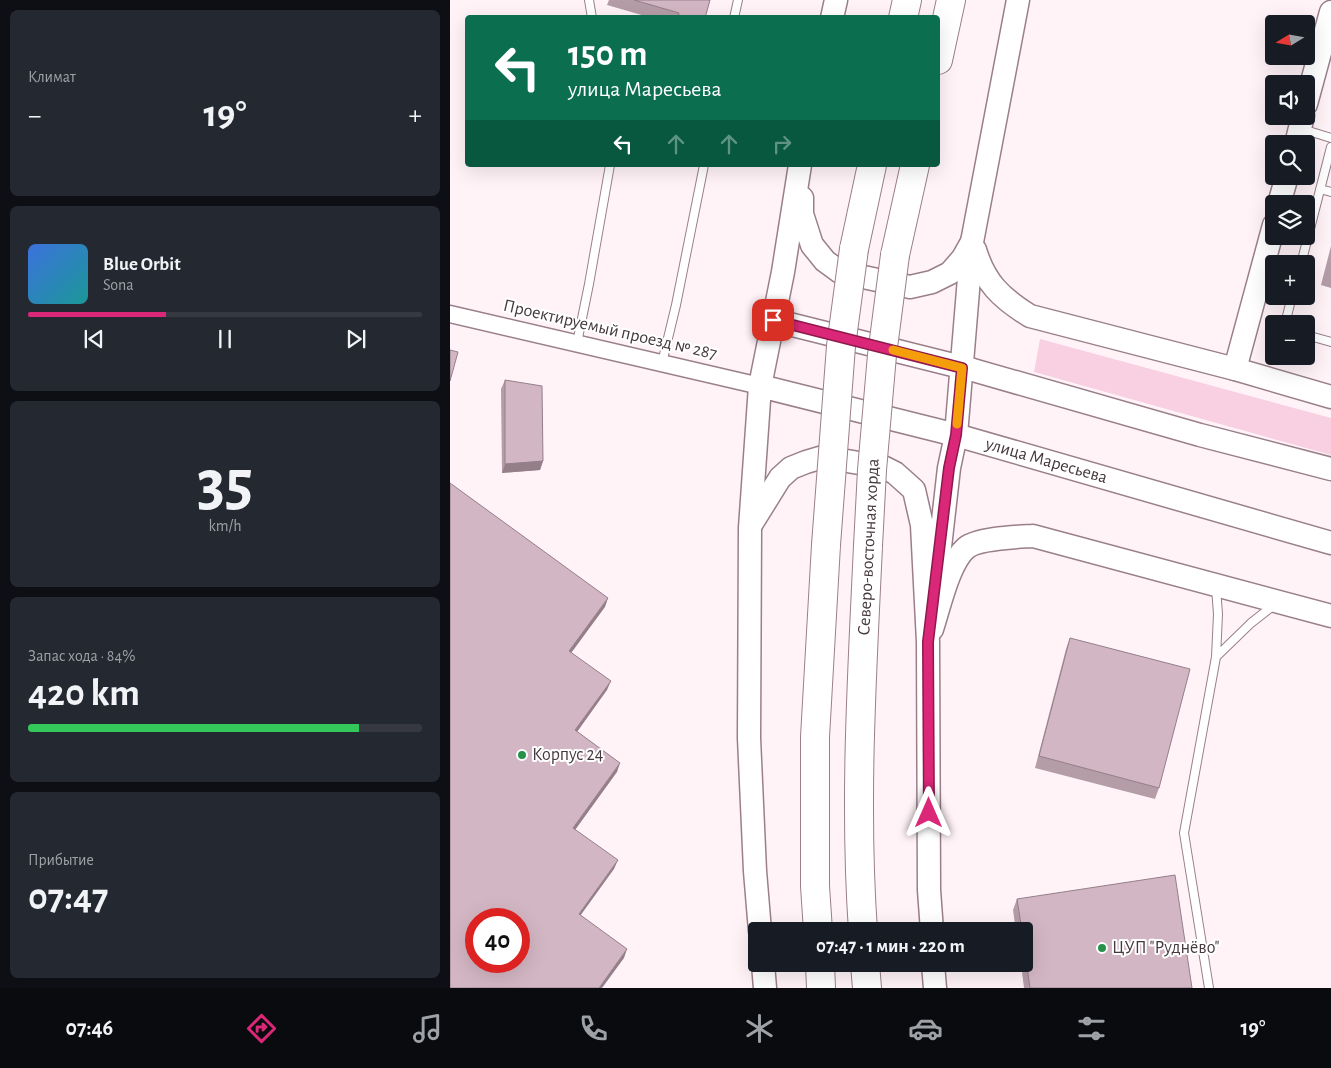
<!DOCTYPE html>
<html lang="ru">
<head>
<meta charset="utf-8">
<style>
	:root { --surface:#171b24; --page:#242831; --text:#f1f3f6; --muted:#9ea1a6; --line:#363941; --accent:#db2777 }
	body { margin:0; font-family:"Alegreya Sans",sans-serif; background:var(--page); color:var(--text); height:100vh; display:flex; flex-direction:column; font-size:19px; white-space:nowrap }
	* { box-sizing:border-box; margin:0 }
	p { font-size:16px; color:var(--muted) }
	.icon { flex:none; width:28px; height:28px; fill:none; stroke:currentColor; stroke-width:2; stroke-linecap:round; stroke-linejoin:round }
	.map { position:relative; flex:1; overflow:hidden }
	.drawer { display:flex; flex-direction:column; gap:10px; padding:10px; background:#0d0f14; width:450px }
	.drawer>* { flex:none }
	.banner { position:absolute; left:15px; top:15px; width:475px; height:152px; border-radius:5px; box-shadow:0 5px 20px #0002; background:#0b6e4f; color:#fff; overflow:hidden }
	.needle { width:32px; rotate:259deg }
	.controls { position:absolute; left:815px; top:15px; display:grid; gap:10px }
	.controls a { display:grid; place-items:center; width:50px; height:50px; border-radius:5px; background:var(--surface); box-shadow:0 5px 20px #0002; font-size:25px }
	.speed { position:absolute; left:15px; top:908px; display:flex; gap:10px; font-size:25px; font-weight:700; text-align:center }
	.speed>* { display:grid; place-content:center; width:65px; height:65px; border-radius:50%; background:var(--surface); box-shadow:0 5px 20px #0002; line-height:1 }
	.speed .limit { border:8px solid #d22; background:#fff; color:#111 }
	.pin { position:absolute; display:grid; place-items:center; width:42px; height:42px; color:#fff; margin:-21px; border-radius:10px; box-shadow:0 2px 8px #0006 }
	.me { position:absolute; width:55px; margin:-28px; rotate:0deg; stroke-linejoin:round; filter:drop-shadow(0 0 4px #0008) }
	.turn { display:flex; align-items:center; gap:18px; height:105px; padding:0 20px; font-size:22px }
	.turn .icon { width:65px; height:65px; stroke-width:2.5 }
	.turn b { display:block; font-size:35px; line-height:42px }
	.lanes { display:flex; align-items:center; height:48px; padding:0 20px; background:#0003; justify-content:center; gap:25px; direction:ltr }
	.lanes .off { opacity:.35 }
	.big { font-size:38px; font-weight:700; line-height:1.1 }
	.drawer .tile { flex:1; display:flex; flex-direction:column; justify-content:center; gap:8px; min-width:0; padding:0 18px; border-radius:8px; background:var(--page) }
	.drawer .dial { align-items:center; gap:0 }
	.dial b { font-size:65px; line-height:1 }
	.song { display:flex; align-items:center; gap:15px }
	.cover { width:60px; height:60px; border-radius:8px; background:linear-gradient(135deg,hsl(220 70% 55%),hsl(180 70% 35%)) }
	.played { height:5px; border-radius:2px; background:linear-gradient(90deg,var(--accent) 35%,var(--line) 35%) }
	.keys { display:flex; justify-content:space-around; direction:ltr }
	.heat { display:flex; justify-content:space-between; align-items:center; font-size:28px; direction:ltr }
	.charge { height:8px; border-radius:4px; background:linear-gradient(90deg,#34c759 84%,var(--line) 0) }
	.trip { position:absolute; left:298px; top:922px; width:285px; height:50px; border-radius:5px; background:var(--surface); box-shadow:0 5px 20px #0002; font-weight:700; line-height:50px; text-align:center }
	.tabs { display:flex; height:80px; justify-content:space-around; align-items:center; background:#090b0e; color:var(--muted) }
	.tabs .icon { width:35px; height:35px }
	.tabs .selected { color:var(--accent) }
	.tabs b { font-size:22px; color:var(--text) }
	main { display:flex; flex:1; min-height:0 }
	.map>svg:first-child { display:block }
	.green { fill:#f8d0e1 }
	.lines { fill:none; stroke-linecap:round; stroke-linejoin:round }
	.lane-casing { stroke:#9a7f8b; stroke-width:10 }
	.street-casing { stroke:#9a7f8b; stroke-width:19 }
	.secondary-casing { stroke:#9a7f8b; stroke-width:25 }
	.highway-casing { stroke:#9a7f8b; stroke-width:30 }
	.lane { stroke:#fff; stroke-width:8 }
	.street { stroke:#fff; stroke-width:16 }
	.secondary { stroke:#fff; stroke-width:22 }
	.highway { stroke:#fff; stroke-width:28 }
	.highway-bridge-casing { stroke:#9a7f8b; stroke-width:30; stroke-linecap:butt }
	.highway-bridge { stroke:#fff; stroke-width:28 }
	.wall { fill:#b59da8 }
	.shaded-wall { fill:#947f88 }
	.building { fill:#d3b6c3; stroke:#947f88; fill-rule:evenodd }
	.route-casing { stroke:#8e194d; stroke-width:12 }
	.route { stroke:#db2777; stroke-width:9 }
	.slow { stroke:#f59e0b; stroke-width:9 }
	.poi-dot { fill:#269149; stroke:#fff; stroke-width:2 }
	.labels { text-anchor:middle; dominant-baseline:central; stroke-width:4; stroke-linejoin:round; paint-order:stroke }
	.street-label { font-size:18px; fill:#45393e; stroke:#fff }
	.poi-label { font-size:18px; fill:#45393e; stroke:#fff; text-anchor:start }
</style>
</head>
<body>
<main>
<section class="drawer">
<div class="tile"><p>Климат</p>
<div class="heat"><a>−</a><b class="big">19°</b><a>+</a></div>
</div>
<div class="tile">
<div class="song"><i class="cover"></i><div><b>Blue Orbit</b><p>Sona</p></div></div>
<div class="played"></div>
<div class="keys"><svg class="icon" aria-label="previous" viewBox="0 0 24 24"><path d="M18 5L8 12l10 7zM5 5v14"/></svg><svg class="icon" aria-label="pause" viewBox="0 0 24 24"><path d="M8 5v14M16 5v14"/></svg><svg class="icon" aria-label="next" viewBox="0 0 24 24"><path d="M6 5l10 7-10 7zM19 5v14"/></svg></div>
</div>
<div class="tile dial"><b>35</b><p>km/h</p></div>
<div class="tile"><p>Запас хода · 84%</p><b class="big">420 km</b><div class="charge"></div></div>
<div class="tile"><p>Прибытие</p><b class="big">07:47</b></div>
</section>
<div class="map">
<svg width="881" height="988" viewBox="0 0 881 988">
	<rect width="100%" height="100%" fill="#fff3f8"/>
	<!-- green -->
	<path class="green" d="M590,339L881,418V455L584,372Z"/>
	<g class="lines">
		<defs>
			<path id="lane" d="M139,0L142,18
				M284,18L288,0
				M852,129L881,138
				M870,189L881,192
				M851,264L881,147
				M835,324L842,296
				M856,335L881,342
				M127,343L139,284L160,165
				M212,363L226,305L254,165
				M766,657L801,623L824,605
				M759,988L734,833L766,657L768,614L766,588"/>
			<path id="street" d="M0,314L310,386"/>
			<g id="secondary">
				<path d="M382,18L386,0"/>
				<path d="M856,104L881,12"/>
				<path d="M846,144L853,116"/>
				<path d="M352,198V214L362,245L375,261L390,272L460,287L482,282L500,273L513,258L522,242"/>
				<path d="M829,204L837,176"/>
				<path d="M525,250C535,283 551,298 580,316L785,369L881,397"/>
				<path d="M323,320L523,370L750,435L881,469"/>
				<path d="M785,369L824,225"/>
				<path id="s1" d="M310,386L506,435L881,543"/>
				<path d="M302,523L330,478L341,468L356,462L373,457L433,467L445,473L464,490L472,525L478,642L479,890L482,931"/>
				<path d="M486,582L499,468L506,435L522,242L568,0"/>
				<path d="M482,629C489,608 499,562 516,548C528,538 567,537 583,536L881,616"/>
				<path d="M310,931L305,871L299,738L300,528L310,386L333,272L350,165"/>
				<path d="M313,964L315,988"/>
				<path d="M483,964L485,988"/>
			</g>
			<path id="highway" d="M453,18L457,0
				M488,60L501,0
				M404,249L422,165
				M445,255L465,165
				M368,931L365,886V737L376,545
				M413,931C404,803 412,675 418,546
				M370,964L371,988
				M415,964L417,988"/>
		</defs>
		<!-- lane casing -->
		<use href="#lane" class="lane-casing"/>
		<!-- street casing -->
		<use href="#street" class="street-casing"/>
		<!-- secondary casing -->
		<use href="#secondary" class="secondary-casing"/>
		<!-- highway casing -->
		<use href="#highway" class="highway-casing"/>
		<!-- lane -->
		<use href="#lane" class="lane"/>
		<!-- street -->
		<use href="#street" class="street"/>
		<!-- secondary -->
		<use href="#secondary" class="secondary"/>
		<!-- highway -->
		<use href="#highway" class="highway"/>
		<defs>
			<path id="highway-bridge" d="M376,545L391,346L404,249
				M418,546L422,470L432,355L445,255"/>
		</defs>
		<!-- highway-bridge casing -->
		<use href="#highway-bridge" class="highway-bridge-casing"/>
		<!-- highway-bridge -->
		<use href="#highway-bridge" class="highway-bridge"/>
	</g>
	<!-- wall -->
	<path class="wall" d="M159,0H260L255,18H202L157,5Z
		M881,246V288L871,285Z
		M55,380L93,461L90,470L52,473L51,389Z
		M620,638L709,788L705,799L585,768L616,649Z
		M567,899L742,988H574L571,964H574V931H566L563,910Z"/>
	<!-- shaded-wall -->
	<path class="shaded-wall" d="M93,461L90,470L52,473L55,464Z
		M158,598L155,607L116,660L119,651Z
		M161,681L157,690L122,739L125,730Z
		M170,763L167,772L120,837L123,828Z
		M168,860L164,869L125,923L129,914Z
		M177,949L174,958L152,988H149Z"/>
	<!-- building -->
	<path class="building" d="M184,0H260L255,18H228L229,13Z
		M0,350L8,352L0,381Z
		M55,380L92,386L93,461L55,464Z
		M0,483L158,598L119,651L161,681L125,730L170,763L123,828L168,860L129,914L177,949L149,988H0ZM26,919H69V961H26Z
		M620,638L740,669L709,788L589,756Z
		M725,875L742,988H580L574,946V931H572L567,899Z"/>
	<g class="lines">
		<defs>
			<path id="route" d="M323,320L512,368L506,435L499,468L478,642L479,813"/>
		</defs>
		<!-- route casing -->
		<use href="#route" class="route-casing"/>
		<!-- route -->
		<use href="#route" class="route"/>
		<!-- slow -->
		<path class="slow" d="M443,350L512,368L507,424"/>
	</g>
	<!-- markers -->
	<g class="poi-dot">
		<circle cx="72" cy="755" r="5"/>
		<circle cx="652" cy="948" r="5"/>
	</g>
	<g class="labels">
		<!-- street labels -->
		<g class="street-label">
			<text transform="translate(160 330) rotate(13)">Проектируемый проезд № 287</text>
			<text stroke="none"><textPath href="#s1" startOffset="296">улица Маресьева</textPath></text>
			<text transform="translate(419 547) rotate(-87)">Северо-восточная хорда</text>
		</g>
		<!-- poi labels -->
		<g class="poi-label">
			<text x="82" y="755">Корпус 24</text>
			<text x="662" y="948">ЦУП "Руднёво"</text>
		</g>
	</g>
</svg>
<div class="controls">
<a><svg class="needle" viewBox="-14 -14 28 28"><path d="M0-13l5 13h-10z" fill="#e53935"/><path d="M0 13l5-13h-10z" fill="#9ea1a6"/></svg></a>
<a><svg class="icon" aria-label="sound" viewBox="0 0 24 24"><path d="M4 9h4l5-4v14l-5-4H4zM17 9q2 3 0 6"/></svg></a>
<a><svg class="icon" aria-label="search" viewBox="0 0 24 24"><circle cx="10" cy="10" r="6"/><path d="M15 15l6 6"/></svg></a>
<a><svg class="icon" aria-label="layers" viewBox="0 0 24 24"><path d="M12 4l9 5-9 5-9-5zM3 14l9 5 9-5"/></svg></a>
<a>+</a>
<a>−</a>
</div>
<div class="speed"><div class="limit">40</div></div>
<div class="pin" style="left:323px;top:320px;background:#d93025"><svg class="icon" aria-label="arrive" viewBox="0 0 24 24"><path d="M6 21V4h12l-3 4 3 4H6"/></svg></div>
<svg class="me" style="left:479px;top:813px" viewBox="-20 -20 40 40"><path d="M0-17L14 15 0 8-14 15z" fill="#db2777" stroke="#fff" stroke-width="4"/></svg>
<div class="trip">07:47 · 1 мин · 220 m</div>
<div class="banner">
<div class="turn"><svg class="icon" aria-label="left" viewBox="0 0 24 24"><path d="M17 20v-9H6M10 6l-5 5 5 5"/></svg><div><b>150 m</b>улица Маресьева</div></div>
<div class="lanes"><svg class="icon" aria-label="left" viewBox="0 0 24 24"><path d="M17 20v-9H6M10 6l-5 5 5 5"/></svg><svg class="icon off" aria-label="ahead" viewBox="0 0 24 24"><path d="M12 20V5M6 11l6-6 6 6"/></svg><svg class="icon off" aria-label="ahead" viewBox="0 0 24 24"><path d="M12 20V5M6 11l6-6 6 6"/></svg><svg class="icon off" aria-label="right" viewBox="0 0 24 24"><path d="M7 20v-9h11M14 6l5 5-5 5"/></svg></div>
</div>
</div>
</main>
<nav class="tabs">
<b>07:46</b>
<svg class="icon selected" aria-label="directions" viewBox="0 0 24 24"><path d="M12 3l9 9-9 9-9-9zM9 14v-3h6M13 9l2 2-2 2"/></svg>
<svg class="icon" aria-label="music" viewBox="0 0 24 24"><path d="M9 18V5l10-2v13"/><circle cx="6" cy="18" r="3"/><circle cx="16" cy="16" r="3"/></svg>
<svg class="icon" aria-label="phone" viewBox="0 0 24 24"><path d="M5 4h4l2 5-3 2q2 4 5 5l2-3 5 2v4C11 20 4 13 5 4z"/></svg>
<svg class="icon" aria-label="climate" viewBox="0 0 24 24"><path d="M12 3v18M4 7l16 10M4 17L20 7"/></svg>
<svg class="icon" aria-label="car" viewBox="0 0 24 24"><path d="M5 17H2v-5l4-1 3-4h7l3 4 3 1v5h-3M9 17h6M6 11h13"/><circle cx="7" cy="17" r="2"/><circle cx="17" cy="17" r="2"/></svg>
<svg class="icon" aria-label="filters" viewBox="0 0 24 24"><path d="M4 7h16M4 17h16"/><circle cx="9" cy="7" r="2"/><circle cx="15" cy="17" r="2"/></svg>
<b>19°</b>
</nav>
</body>
</html>
